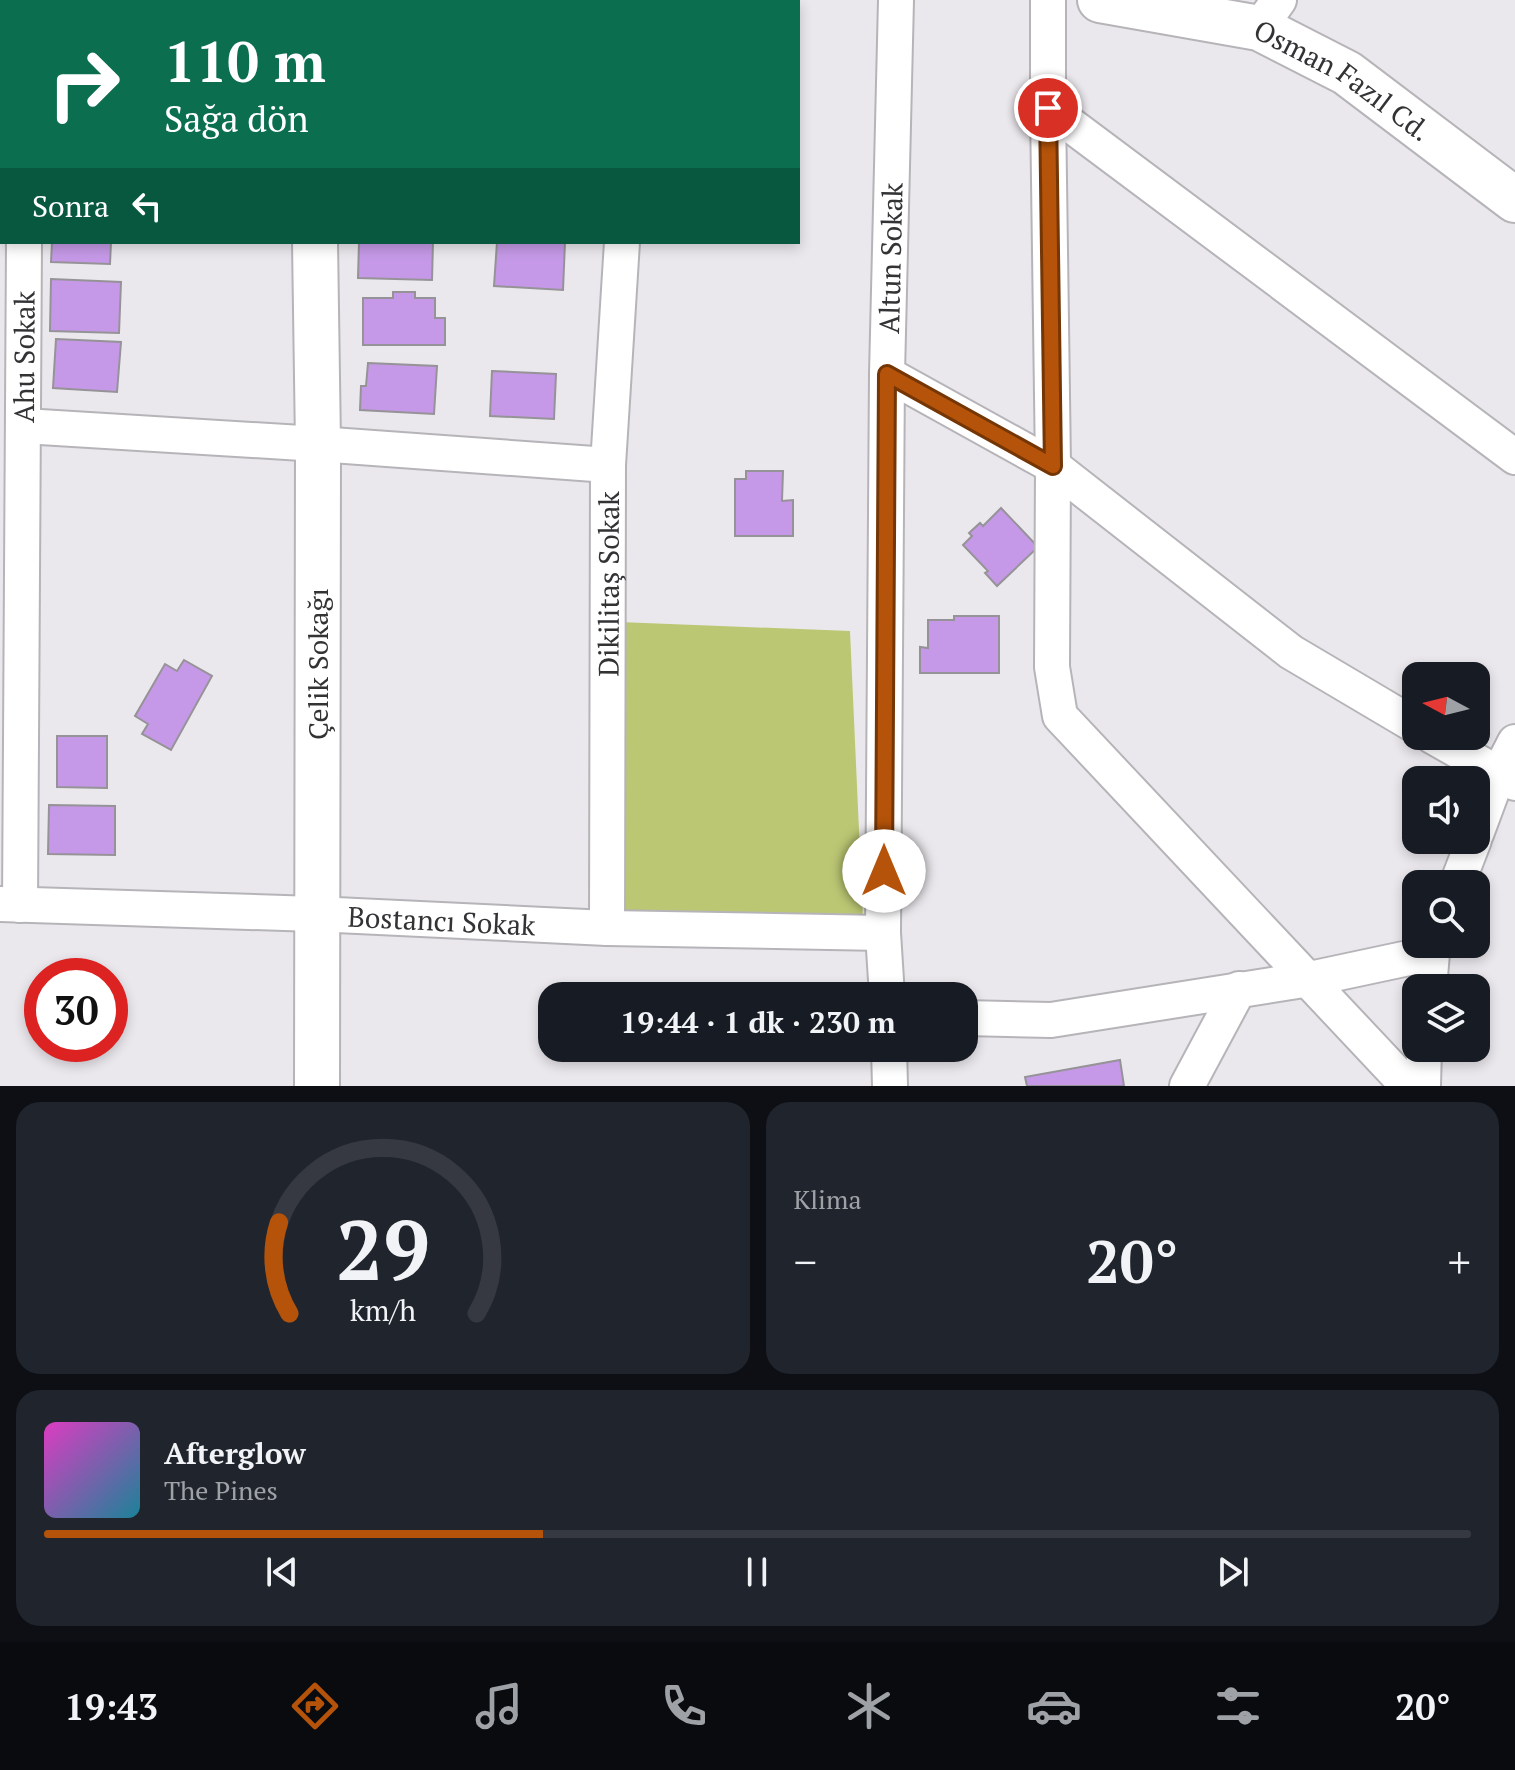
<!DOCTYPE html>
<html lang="tr">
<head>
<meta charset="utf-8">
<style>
	:root { --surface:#171b24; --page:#20242c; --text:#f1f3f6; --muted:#9ea1a6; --line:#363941; --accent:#b45309 }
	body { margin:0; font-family:"PT Serif",serif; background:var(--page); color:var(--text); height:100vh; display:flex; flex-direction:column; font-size:30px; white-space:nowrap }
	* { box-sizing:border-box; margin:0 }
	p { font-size:26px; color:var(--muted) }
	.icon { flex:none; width:44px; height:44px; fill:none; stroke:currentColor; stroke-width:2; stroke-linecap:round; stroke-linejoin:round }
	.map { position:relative; height:1086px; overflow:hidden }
	.side { display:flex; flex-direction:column; gap:16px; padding:16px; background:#0d0f14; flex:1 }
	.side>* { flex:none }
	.banner { position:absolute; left:0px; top:0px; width:800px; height:244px; box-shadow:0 4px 12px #0003; background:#0b6e4f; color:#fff; overflow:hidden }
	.needle { width:52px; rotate:277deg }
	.fabs { position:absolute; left:1402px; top:662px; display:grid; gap:16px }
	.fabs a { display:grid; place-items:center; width:88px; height:88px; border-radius:16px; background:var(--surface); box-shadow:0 4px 12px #0003; font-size:40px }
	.speed { position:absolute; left:24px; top:958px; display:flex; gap:16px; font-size:40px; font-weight:700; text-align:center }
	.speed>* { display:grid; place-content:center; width:104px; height:104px; border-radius:50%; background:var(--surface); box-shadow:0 4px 12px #0003; line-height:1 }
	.speed .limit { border:12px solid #d22; background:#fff; color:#111 }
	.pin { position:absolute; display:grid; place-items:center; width:68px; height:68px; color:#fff; margin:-34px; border:4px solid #fff; border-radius:50%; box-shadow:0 2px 8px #0007 }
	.me { position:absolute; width:88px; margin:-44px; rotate:0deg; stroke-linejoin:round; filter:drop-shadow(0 0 6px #0008) }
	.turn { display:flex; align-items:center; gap:28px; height:168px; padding:0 32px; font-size:36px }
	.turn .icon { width:104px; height:104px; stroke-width:2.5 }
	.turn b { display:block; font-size:56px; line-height:68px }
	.then { display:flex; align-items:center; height:76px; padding:0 32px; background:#0003; gap:16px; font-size:30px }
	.big { font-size:60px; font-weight:800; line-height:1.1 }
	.side .tile { flex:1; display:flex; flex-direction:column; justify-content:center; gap:12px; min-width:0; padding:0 28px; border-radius:24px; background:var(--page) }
	.side .dial { align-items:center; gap:0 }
	.dial svg { height:208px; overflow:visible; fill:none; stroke:var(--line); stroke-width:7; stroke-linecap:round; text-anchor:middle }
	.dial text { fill:var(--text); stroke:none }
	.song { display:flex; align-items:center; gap:24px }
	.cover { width:96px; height:96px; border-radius:12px; background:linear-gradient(135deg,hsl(310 70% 55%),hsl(190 70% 35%)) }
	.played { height:8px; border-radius:4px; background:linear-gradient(90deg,var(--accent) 35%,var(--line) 35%) }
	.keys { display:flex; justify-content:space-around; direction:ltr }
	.heat { display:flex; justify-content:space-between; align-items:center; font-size:44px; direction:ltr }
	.side .tiles { flex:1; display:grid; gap:16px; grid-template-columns:1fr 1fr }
	.tile:last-child { grid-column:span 2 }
	.trip { position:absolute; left:538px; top:982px; width:440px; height:80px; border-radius:24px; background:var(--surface); box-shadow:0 4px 12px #0003; font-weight:800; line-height:80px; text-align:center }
	.dock { display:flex; height:128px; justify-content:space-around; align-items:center; background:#090b0e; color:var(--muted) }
	.dock .icon { width:56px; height:56px }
	.dock .selected { color:var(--accent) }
	.dock b { font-size:36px; color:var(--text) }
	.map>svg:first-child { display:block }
	.green { fill:#bbc773 }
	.building { fill:#c599e7; stroke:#959397; stroke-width:2 }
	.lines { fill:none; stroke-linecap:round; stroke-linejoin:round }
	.street-casing { stroke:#b6b4b8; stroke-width:38 }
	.secondary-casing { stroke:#b6b4b8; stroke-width:48 }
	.street { stroke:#fff; stroke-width:34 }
	.secondary { stroke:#fff; stroke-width:44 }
	.route-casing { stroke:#753606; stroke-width:20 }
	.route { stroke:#b45309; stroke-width:14 }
	.labels { text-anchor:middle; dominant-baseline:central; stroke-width:6; stroke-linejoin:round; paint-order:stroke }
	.street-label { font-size:28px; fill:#333234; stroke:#fff }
</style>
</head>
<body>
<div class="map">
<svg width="1515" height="1086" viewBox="0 0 1515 1086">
	<rect width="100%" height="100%" fill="#ebe8ed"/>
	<!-- green -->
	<path class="green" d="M619,622L850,631L863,919L626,915Z"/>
	<!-- building -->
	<path class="building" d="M197,0H255L197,2Z
		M459,0H505L459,2Z
		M52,242H111L110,264L51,262Z
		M359,242H433L432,280L358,278Z
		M497,242H565L563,290L494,286Z
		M51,279L121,282L119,333L50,331Z
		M393,292H415V298H435V318H445V345H363V298H393Z
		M56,339L121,342L117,392L53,388Z
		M368,363L437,366L434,414L360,410L361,386H366Z
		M492,371L556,374L554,419L490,416Z
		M746,471H783L782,501L793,500V536H735V479H746Z
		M1001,508L1038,547L997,586L985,573L988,571L963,545L972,536L969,533L980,523L983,526Z
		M954,616H999V673H920V647L928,648V620H954Z
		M184,660L212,676L171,750L142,734L148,724L135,716L165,664L177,671Z
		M57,736H107V788L57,787Z
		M49,805L115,806V855L48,854Z
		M1120,1060L1124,1086H1027L1025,1077Z"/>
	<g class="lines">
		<defs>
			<g id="street">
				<path d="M23,0V2"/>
				<path d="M1048,0V108L1515,457"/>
				<path d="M637,2L638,0"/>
				<path d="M1259,28L1279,0"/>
				<path d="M1048,108L1053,466L1052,667L1060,716L1408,1086"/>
				<path d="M887,374L1053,466L1291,652L1416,726"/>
				<path d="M24,426L318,444L608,465"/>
				<path d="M1432,736L1515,783"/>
				<path d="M1476,834L1498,775L1515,742"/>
				<path d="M1457,884L1474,840"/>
				<path id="s1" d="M0,904L315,914L607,928L883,933"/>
				<path id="s2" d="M20,905L24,242"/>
				<path id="s3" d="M607,928L608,465L622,242"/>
				<path d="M1429,988L1432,953"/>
				<path id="s4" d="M887,996L883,933L887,374L896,0"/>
				<path d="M964,1018L1051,1020L1310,979L1432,953L1435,944"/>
				<path d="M889,1048L890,1086"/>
				<path d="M1187,1086L1239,989"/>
				<path d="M1423,1086L1424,1048"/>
			</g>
			<g id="secondary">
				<path id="s5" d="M1100,0L1259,28L1347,73L1515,200"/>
				<path d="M323,2V0"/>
				<path d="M315,242L318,444L317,1086"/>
			</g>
		</defs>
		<!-- street casing -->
		<use href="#street" class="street-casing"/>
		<!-- secondary casing -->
		<use href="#secondary" class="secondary-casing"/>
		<!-- street -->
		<use href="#street" class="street"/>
		<!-- secondary -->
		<use href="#secondary" class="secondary"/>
	</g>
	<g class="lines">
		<defs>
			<path id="route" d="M884,871L887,374L1053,466L1048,108"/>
		</defs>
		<!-- route casing -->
		<use href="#route" class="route-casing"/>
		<!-- route -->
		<use href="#route" class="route"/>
	</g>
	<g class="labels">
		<!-- street labels -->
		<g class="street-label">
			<text stroke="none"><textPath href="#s5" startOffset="260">Osman Fazıl Cd.</textPath></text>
			<text stroke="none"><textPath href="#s4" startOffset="738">Altun Sokak</textPath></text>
			<text stroke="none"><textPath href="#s2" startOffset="548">Ahu Sokak</textPath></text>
			<text stroke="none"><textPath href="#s3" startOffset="344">Dikilitaş Sokak</textPath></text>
			<text transform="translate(317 664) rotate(-90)">Çelik Sokağı</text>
			<text stroke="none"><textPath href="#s1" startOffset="442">Bostancı Sokak</textPath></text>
		</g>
	</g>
</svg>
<div class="fabs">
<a><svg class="needle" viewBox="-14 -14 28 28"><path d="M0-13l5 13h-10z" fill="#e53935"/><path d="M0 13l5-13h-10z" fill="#9ea1a6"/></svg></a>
<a><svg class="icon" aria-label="sound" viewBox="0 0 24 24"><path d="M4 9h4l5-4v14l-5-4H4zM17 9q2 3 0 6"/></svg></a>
<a><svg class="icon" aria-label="search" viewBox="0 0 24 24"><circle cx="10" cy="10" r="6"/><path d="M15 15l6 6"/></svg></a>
<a><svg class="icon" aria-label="layers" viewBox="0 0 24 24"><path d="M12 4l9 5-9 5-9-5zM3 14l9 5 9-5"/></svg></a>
</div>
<div class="speed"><div class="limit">30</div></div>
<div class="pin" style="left:1048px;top:108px;background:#d93025"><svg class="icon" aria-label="arrive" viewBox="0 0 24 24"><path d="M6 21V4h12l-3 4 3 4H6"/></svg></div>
<svg class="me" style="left:884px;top:871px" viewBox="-20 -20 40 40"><circle r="19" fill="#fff"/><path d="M0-13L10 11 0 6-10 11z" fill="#b45309"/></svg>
<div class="trip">19:44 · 1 dk · 230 m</div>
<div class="banner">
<div class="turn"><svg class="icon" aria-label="right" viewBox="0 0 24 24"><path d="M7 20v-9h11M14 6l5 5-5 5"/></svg><div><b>110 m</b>Sağa dön</div></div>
<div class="then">Sonra<svg class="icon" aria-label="left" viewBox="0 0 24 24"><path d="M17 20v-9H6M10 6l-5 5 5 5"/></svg></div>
</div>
</div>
<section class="side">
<div class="tiles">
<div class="tile dial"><svg viewBox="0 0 100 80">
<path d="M14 69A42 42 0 1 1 86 69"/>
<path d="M14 69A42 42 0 0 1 10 34" stroke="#b45309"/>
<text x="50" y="56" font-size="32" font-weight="700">29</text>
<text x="50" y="72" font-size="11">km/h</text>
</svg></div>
<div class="tile"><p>Klima</p>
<div class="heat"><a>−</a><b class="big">20°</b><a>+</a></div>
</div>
<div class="tile">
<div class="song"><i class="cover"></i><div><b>Afterglow</b><p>The Pines</p></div></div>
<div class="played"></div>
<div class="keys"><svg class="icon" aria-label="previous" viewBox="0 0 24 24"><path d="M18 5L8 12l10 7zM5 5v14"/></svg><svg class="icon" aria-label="pause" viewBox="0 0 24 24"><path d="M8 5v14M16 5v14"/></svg><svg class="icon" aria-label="next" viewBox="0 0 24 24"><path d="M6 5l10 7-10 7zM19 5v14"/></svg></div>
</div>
</div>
</section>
<nav class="dock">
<b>19:43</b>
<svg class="icon selected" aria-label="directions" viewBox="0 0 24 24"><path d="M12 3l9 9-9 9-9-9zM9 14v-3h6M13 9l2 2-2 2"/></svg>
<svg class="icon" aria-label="music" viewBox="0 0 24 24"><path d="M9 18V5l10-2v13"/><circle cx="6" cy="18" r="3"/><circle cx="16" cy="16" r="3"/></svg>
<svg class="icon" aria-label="phone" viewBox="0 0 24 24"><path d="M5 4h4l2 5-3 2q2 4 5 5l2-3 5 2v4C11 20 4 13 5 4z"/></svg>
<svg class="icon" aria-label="climate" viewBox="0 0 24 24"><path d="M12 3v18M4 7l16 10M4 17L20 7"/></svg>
<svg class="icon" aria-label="car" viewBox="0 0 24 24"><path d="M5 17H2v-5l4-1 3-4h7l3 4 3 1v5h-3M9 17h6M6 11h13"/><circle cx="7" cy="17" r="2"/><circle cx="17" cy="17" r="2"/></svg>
<svg class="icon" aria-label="filters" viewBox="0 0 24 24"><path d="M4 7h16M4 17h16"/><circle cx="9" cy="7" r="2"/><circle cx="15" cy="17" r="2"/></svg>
<b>20°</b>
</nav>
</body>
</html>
